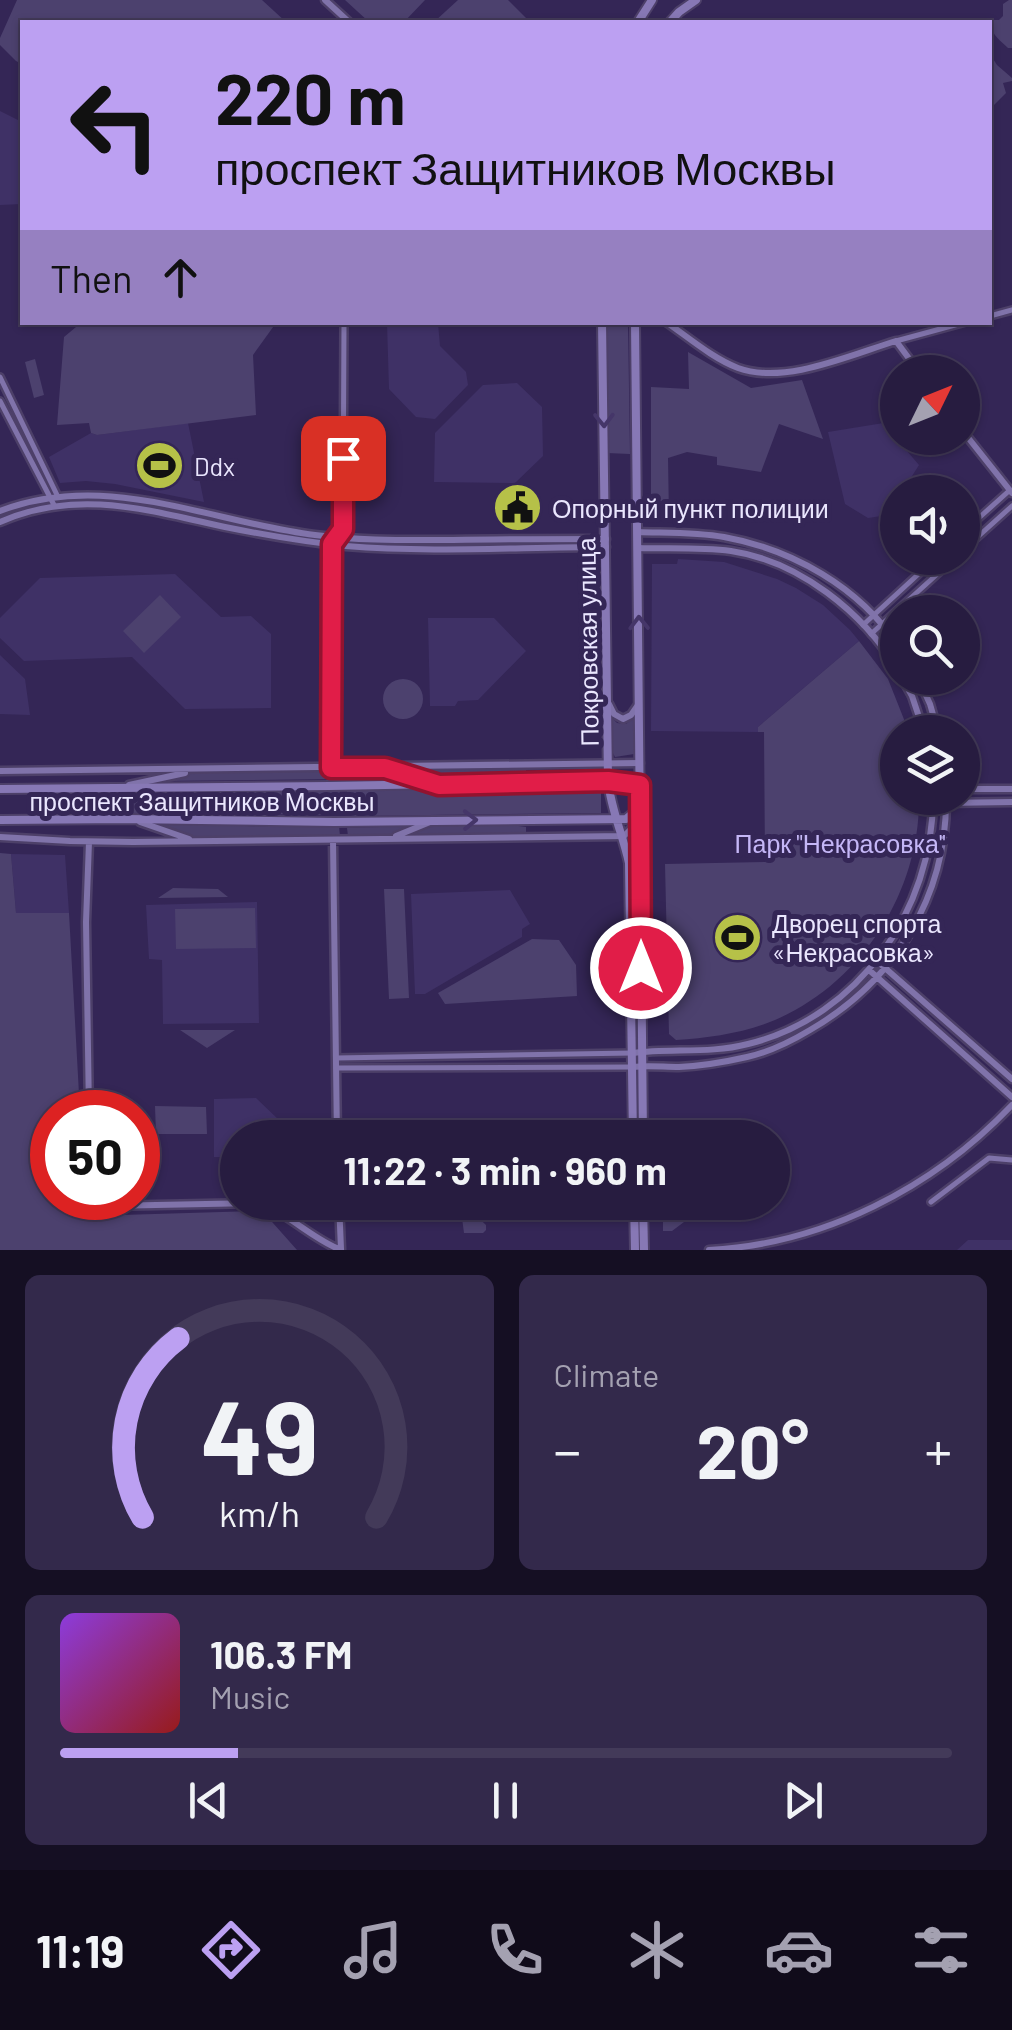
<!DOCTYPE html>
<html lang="en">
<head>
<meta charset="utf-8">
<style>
	:root { --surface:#271c40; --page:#33294b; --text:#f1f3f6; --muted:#a4a1b1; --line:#433a59; --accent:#bca0f2 }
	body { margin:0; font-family:Barlow,sans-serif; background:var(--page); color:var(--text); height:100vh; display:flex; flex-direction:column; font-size:38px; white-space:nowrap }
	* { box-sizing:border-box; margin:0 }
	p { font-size:32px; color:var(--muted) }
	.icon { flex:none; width:55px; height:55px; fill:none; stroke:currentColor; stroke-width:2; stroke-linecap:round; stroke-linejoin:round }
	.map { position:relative; height:1250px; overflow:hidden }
	.sheet { display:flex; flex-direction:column; gap:25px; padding:25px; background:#150f23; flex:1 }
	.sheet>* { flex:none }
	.hud { position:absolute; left:20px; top:20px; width:972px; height:305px; border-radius:0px; box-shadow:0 2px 8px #0004,0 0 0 2px var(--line); background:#bca0f2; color:#111; overflow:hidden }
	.needle { width:65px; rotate:47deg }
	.fabs { position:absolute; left:880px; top:355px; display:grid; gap:20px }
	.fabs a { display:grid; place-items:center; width:100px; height:100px; border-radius:50%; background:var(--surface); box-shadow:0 2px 8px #0004,0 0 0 2px var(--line); font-size:50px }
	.speed { position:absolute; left:30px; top:1090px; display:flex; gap:20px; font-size:50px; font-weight:700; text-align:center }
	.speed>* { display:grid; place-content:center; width:130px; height:130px; border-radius:50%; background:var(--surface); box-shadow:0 2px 8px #0004,0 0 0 2px var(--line); line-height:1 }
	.speed .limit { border:15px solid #d22; background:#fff; color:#111 }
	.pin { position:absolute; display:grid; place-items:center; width:85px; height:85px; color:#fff; margin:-42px; border-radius:20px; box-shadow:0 5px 15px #0006 }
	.me { position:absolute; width:110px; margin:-55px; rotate:0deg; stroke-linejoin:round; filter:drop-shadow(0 0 8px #0008) }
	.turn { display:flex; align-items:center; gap:35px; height:210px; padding:0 30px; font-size:45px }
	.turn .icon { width:130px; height:130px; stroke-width:2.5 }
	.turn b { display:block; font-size:70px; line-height:85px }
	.then { display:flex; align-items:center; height:95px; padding:0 30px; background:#0003; gap:20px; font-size:38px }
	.big { font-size:75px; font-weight:700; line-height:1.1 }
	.sheet .card { flex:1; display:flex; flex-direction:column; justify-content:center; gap:15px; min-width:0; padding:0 35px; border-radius:15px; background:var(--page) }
	.sheet .dial { align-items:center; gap:0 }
	.dial svg { height:260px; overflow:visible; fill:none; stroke:var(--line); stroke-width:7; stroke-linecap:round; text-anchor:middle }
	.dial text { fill:var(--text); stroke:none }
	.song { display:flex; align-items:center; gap:30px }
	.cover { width:120px; height:120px; border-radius:15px; background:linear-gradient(135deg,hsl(270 70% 55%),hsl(0 70% 35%)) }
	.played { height:10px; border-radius:5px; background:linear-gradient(90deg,var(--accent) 20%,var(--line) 20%) }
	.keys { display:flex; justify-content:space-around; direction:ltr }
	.heat { display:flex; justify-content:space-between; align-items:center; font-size:55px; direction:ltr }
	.sheet .tiles { flex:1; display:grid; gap:25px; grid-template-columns:1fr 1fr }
	.card:last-child { grid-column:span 2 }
	.trip { position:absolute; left:220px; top:1120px; width:570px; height:100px; border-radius:50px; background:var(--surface); box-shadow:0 2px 8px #0004,0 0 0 2px var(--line); font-weight:700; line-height:100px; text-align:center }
	.tab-bar { display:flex; height:160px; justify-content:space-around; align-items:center; background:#100b1a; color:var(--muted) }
	.tab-bar .icon { width:70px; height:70px }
	.tab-bar .active { color:var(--accent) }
	.tab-bar b { font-size:45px; color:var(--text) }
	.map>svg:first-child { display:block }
	.built { fill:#3f3166 }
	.green { fill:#4c416e }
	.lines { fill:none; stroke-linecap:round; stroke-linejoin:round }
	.minor-casing { stroke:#4d4069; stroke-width:10 }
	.tertiary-casing { stroke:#4d4069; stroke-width:11 }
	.secondary-casing { stroke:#4d4069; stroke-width:12 }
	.minor { stroke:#8073aa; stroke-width:5 }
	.tertiary { stroke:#8073aa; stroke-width:6 }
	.secondary { stroke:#8778b5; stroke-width:8 }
	.oneway { stroke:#453669 }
	.route-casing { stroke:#92132f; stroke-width:25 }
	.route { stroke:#e11d48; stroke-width:18 }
	.labels { text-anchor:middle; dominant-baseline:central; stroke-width:10; stroke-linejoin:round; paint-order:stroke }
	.poi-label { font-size:25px; fill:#eae6fe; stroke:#342656; text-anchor:start }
	.street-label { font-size:25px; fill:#eae6fe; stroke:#342656 }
	.park-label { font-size:25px; fill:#c5b7f7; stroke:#342656 }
</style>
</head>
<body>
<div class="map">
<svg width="1012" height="1250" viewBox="0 0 1012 1250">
	<rect width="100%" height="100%" fill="#342656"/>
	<!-- built -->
	<path class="built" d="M0,111L22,122V204L0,205Z
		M387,323H438L440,346L466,372L468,385L435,419L416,417L389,389Z
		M517,383L542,407L543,456L515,483L434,482L435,433L483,385Z
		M896,421L901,444L919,465L902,492H898L897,500L888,515L868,518L845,504L828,432Z
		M188,423L204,502L115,484L86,481L60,483L49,457L91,433L97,435Z
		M678,559L724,562L777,579L796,588L823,605L850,630L859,641L758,727V732L651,731L652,564H677Z
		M175,574L221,617L251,616L271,634V708L185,709L132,657L24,661L0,638V618L40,578Z
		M428,618H494L526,651L478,700L458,701L455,706H430Z
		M0,655L25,679L30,715L0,714Z
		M11,854L65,855L69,913H16Z
		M510,890L530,924L522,929V937L425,994H415L411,894Z
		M257,902L259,1023L163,1024L162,960L149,959L146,905Z
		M256,1098L280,1121L279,1137L238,1138L237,1157H214V1099Z
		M968,1240H1012V1250H957Z"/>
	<!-- green -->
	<path class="green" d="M17,0H262L286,22H22V64L16,61L0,45V38Z
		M345,0H425L404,22H369Z
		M458,0H508L530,22H434Z
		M1009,0H1012V48H1008C1000,40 987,32 993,20H999L1003,16V4Z
		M990,54L997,65L1012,78V81L1003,83L1006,93L990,109Z
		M82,322L276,323L253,355L256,415L97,435L91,433L89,423L57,425L64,337Z
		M606,323H628L630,454L607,453Z
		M688,352L751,388L802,380L823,439L779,424L761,472L717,465V457L687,452L668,458L669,517H651V387L689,389Z
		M35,359L44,395L34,398L25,362Z
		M160,595L181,617L144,653L123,631Z
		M859,641L888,679L909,732H898V798H919C920,891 862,983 775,1020C744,1033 709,1038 676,1040L669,1034L665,864L765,862L764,732H758V727Z
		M383 699a20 20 0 1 1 40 0a20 20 0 1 1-40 0Z
		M634,717V754L615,757L613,753V719L617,723L626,724Z
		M526,768V774C492,779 434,782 402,769Z
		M341,770V779L158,781L202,771Z
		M601,787V813L347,816V790Z
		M340,790V815L50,812L51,794Z
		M150,822L269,827L339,826L340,836L195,838Z
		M432,825H511L526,827V834L402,837Z
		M413,826L391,836H348L347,828Z
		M0,853L11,854L16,913H69L80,1112H52V1198H86L88,1216L255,1211L257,1205L297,1250H0Z
		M173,888L218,889L228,897L158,898Z
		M384,889H404L409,998L389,999Z
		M255,908L256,948L176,949L175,909Z
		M532,939L559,940L576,965L577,996L445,1004L438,993Z
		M180,1030H235L207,1048Z
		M155,1106L206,1107L207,1134H156Z
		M663,1203H683L684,1222L672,1231H663Z
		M465,1205L486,1225V1230L483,1233H464L462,1218Z"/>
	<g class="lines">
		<defs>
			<path id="minor" d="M990,316L1012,310
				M896,341L966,322
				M0,377L58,497
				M0,401L54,505
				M962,533L1010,490
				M339,537L343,523L344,323
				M962,551L1012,506
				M863,625L936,558
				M871,634L955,558
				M336,1058L633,1053
				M336,1068L633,1067
				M931,1202L989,1158L1012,1160"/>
			<path id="tertiary" d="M325,0L349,22
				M666,322C688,337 712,358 738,368C785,385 850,355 896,341L919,372
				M962,430L1012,493
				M0,511C107,470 209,522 315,535C361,541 407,540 453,540C504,539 555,539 606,539
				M0,522C77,488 147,510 225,527C265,535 305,542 346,546C432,553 519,547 606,547
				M638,532C666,533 696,532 724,537C791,549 860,587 898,646
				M638,548C669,549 700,547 731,551C799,561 863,612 898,670
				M902,678L912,696L924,732
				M918,678L930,704L938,732
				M609,704L614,714L623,719L631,715L638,705
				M331,768L333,544
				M0,771L640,763
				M392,771L428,782
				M129,785L185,773
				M962,789H1012
				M943,803L1012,802
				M140,822L189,839
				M396,836L430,822
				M0,837L70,841L133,842L624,836L634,826L638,816
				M333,840L337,1138
				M89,842L86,922L89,1112
				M877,961L1012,1079
				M869,970L1012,1097
				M633,1053C671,1048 710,1054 748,1044C859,1017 933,909 933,798
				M633,1067C648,1065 663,1067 679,1067C701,1066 725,1062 747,1057C770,1052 790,1042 810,1030C895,981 947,896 946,798
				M97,1198L106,1206L257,1203C288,1212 310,1238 341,1250
				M339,1202L341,1249
				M709,1250C824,1244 933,1188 1012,1105"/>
			<path id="secondary" d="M638,22L652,0
				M670,22L679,12L696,0
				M602,322L608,781C611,810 623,835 629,863L633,1138
				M635,322L643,1138
				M0,789L330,786L608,781L640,785
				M0,820L127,819L334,822L626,819L639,808
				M634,1202L635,1250
				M643,1202L644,1250"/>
		</defs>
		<!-- minor casing -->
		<use href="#minor" class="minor-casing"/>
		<!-- tertiary casing -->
		<use href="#tertiary" class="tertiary-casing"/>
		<!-- secondary casing -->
		<use href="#secondary" class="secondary-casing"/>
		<!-- minor -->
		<use href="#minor" class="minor"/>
		<!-- tertiary -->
		<use href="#tertiary" class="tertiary"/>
		<!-- secondary -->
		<use href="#secondary" class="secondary"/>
	</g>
	<!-- one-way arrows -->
	<defs><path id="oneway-chevron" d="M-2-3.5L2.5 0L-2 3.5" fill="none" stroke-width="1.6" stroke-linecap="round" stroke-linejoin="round" transform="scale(2.5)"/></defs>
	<g class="oneway">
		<use href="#oneway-chevron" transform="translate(604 420) rotate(89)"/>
		<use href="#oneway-chevron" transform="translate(639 623) rotate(-91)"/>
		<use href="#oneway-chevron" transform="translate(470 820) rotate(-1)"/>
	</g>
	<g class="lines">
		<defs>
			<path id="route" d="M343,458V529L332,544L331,768H385L439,785L608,781L640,785L641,968"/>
		</defs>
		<!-- route casing -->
		<use href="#route" class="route-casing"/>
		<!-- route -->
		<use href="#route" class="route"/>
	</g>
	<!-- icons -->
	<defs>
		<symbol id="stadium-disc" viewBox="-11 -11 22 22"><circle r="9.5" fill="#b6c148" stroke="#342656"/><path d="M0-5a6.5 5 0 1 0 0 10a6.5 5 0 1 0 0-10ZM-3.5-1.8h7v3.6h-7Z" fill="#111"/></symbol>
		<symbol id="civic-disc" viewBox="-11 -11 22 22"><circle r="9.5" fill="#b6c148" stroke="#342656"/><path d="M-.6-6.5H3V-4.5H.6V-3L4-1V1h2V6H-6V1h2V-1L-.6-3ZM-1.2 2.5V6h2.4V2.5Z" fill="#111"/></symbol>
	</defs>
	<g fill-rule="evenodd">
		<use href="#stadium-disc" x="132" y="438" width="55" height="55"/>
		<use href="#civic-disc" x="490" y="480" width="55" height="55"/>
		<use href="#stadium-disc" x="710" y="910" width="55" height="55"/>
	</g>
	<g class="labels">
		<!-- poi labels -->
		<g class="poi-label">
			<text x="194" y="466">Ddx</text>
			<text x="552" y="508">Опорный пункт полиции</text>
			<text x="772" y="923">Дворец спорта<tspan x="772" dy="29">«Некрасовка»</tspan></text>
		</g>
		<!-- street labels -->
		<g class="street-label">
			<text transform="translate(587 642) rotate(-91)">Покровская улица</text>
			<text x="202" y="801">проспект Защитников Москвы</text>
		</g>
		<!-- park labels -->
		<g class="park-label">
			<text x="840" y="843">Парк "Некрасовка"</text>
		</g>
	</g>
</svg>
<div class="fabs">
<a><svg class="needle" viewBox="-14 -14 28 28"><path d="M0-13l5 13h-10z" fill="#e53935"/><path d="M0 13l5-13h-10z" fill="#a4a1b1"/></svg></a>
<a><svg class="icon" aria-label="sound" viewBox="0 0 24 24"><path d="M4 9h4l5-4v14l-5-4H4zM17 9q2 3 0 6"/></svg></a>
<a><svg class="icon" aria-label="search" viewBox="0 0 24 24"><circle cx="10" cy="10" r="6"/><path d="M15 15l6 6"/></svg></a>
<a><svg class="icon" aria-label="layers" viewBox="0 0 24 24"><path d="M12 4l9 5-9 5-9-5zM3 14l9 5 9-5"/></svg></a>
</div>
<div class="speed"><div class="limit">50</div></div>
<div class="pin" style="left:343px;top:458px;background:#d93025"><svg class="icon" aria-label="arrive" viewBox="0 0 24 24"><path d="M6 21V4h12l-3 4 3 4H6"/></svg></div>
<svg class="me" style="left:641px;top:968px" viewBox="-20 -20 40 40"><circle r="17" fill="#e11d48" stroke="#fff" stroke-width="3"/><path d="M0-11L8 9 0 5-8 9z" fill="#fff"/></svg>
<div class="trip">11:22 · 3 min · 960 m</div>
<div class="hud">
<div class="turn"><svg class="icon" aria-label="left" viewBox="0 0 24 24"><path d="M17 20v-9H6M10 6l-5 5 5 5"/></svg><div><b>220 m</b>проспект Защитников Москвы</div></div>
<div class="then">Then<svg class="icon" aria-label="ahead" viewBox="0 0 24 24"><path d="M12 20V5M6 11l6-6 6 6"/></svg></div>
</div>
</div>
<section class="sheet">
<div class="tiles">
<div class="card dial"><svg viewBox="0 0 100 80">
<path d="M14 69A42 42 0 1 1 86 69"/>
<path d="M14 69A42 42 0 0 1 25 14" stroke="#bca0f2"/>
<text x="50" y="56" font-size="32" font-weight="700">49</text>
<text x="50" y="72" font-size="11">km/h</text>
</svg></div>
<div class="card"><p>Climate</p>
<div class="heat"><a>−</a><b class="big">20°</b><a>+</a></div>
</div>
<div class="card">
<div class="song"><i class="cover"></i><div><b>106.3 FM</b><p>Music</p></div></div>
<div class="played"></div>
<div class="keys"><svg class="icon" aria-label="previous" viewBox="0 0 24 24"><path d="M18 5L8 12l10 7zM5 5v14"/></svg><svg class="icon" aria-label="pause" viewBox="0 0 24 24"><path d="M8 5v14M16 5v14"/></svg><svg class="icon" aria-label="next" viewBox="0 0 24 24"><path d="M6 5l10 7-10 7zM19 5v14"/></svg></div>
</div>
</div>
</section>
<nav class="tab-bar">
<b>11:19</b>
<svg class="icon active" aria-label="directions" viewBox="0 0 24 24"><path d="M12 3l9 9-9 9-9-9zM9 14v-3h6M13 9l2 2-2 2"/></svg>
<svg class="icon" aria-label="music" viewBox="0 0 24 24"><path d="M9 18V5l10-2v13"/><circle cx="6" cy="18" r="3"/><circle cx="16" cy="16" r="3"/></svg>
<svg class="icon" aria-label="phone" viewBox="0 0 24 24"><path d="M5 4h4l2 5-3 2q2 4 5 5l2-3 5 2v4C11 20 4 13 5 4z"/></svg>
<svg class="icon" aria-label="climate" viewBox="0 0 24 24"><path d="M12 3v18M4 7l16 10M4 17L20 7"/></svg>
<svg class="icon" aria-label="car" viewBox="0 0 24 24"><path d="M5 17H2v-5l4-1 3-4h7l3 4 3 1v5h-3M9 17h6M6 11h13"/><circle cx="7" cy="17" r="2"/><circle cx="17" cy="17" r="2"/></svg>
<svg class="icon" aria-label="filters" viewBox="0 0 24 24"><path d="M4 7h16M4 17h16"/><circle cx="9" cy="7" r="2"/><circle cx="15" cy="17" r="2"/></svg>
</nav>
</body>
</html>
